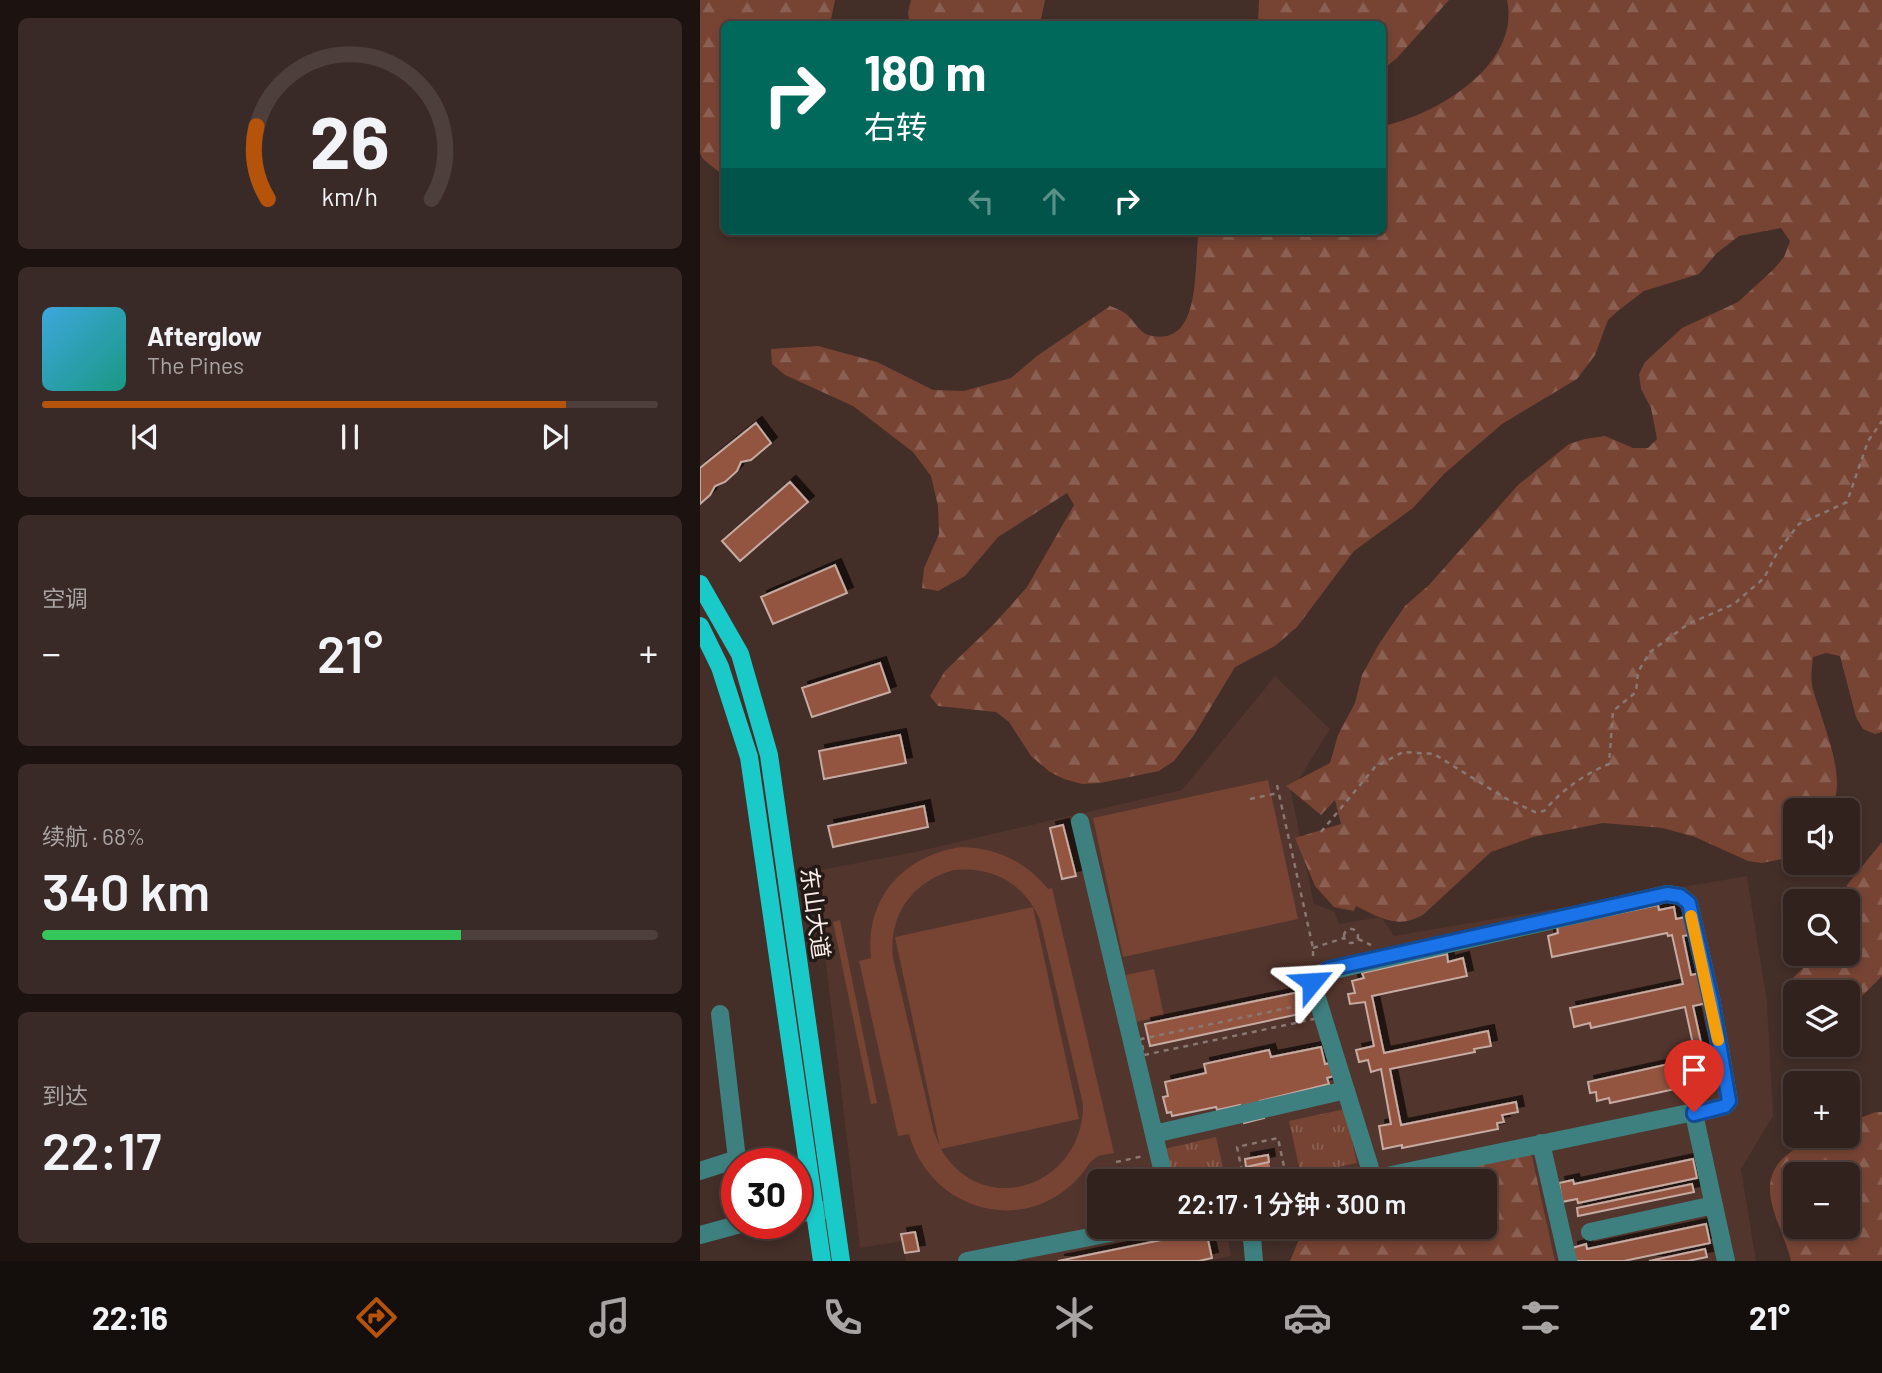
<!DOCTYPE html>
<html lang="zh">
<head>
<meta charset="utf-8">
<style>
	:root { --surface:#32221e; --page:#3a2a27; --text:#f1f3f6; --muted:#a8a4a4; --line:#4d3f3c; --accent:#b45309 }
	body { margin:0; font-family:Barlow,"Noto Sans SC",sans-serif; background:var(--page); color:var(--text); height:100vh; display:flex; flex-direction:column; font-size:26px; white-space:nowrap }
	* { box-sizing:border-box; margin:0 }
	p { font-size:23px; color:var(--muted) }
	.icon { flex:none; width:38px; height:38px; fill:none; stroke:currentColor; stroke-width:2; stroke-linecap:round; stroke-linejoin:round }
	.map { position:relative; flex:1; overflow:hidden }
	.drawer { display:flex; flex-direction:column; gap:18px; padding:18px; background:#1c1310; width:700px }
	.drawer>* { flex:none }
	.hud { position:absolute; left:21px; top:21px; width:665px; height:214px; border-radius:10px; box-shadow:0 4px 10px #0003,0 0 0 2px var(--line); background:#00695c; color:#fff; overflow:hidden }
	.controls { position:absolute; left:1083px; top:798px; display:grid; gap:14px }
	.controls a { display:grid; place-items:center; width:77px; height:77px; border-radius:10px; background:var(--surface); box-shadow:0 4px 10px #0003,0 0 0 2px var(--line); font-size:35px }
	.speed { position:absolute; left:21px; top:1148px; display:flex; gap:14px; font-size:35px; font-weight:700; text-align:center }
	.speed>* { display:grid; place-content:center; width:91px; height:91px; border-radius:50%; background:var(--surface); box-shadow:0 4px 10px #0003,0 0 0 2px var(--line); line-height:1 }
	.speed .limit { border:10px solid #d22; background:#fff; color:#111 }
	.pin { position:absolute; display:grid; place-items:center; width:60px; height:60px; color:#fff; margin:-72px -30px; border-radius:50% 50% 50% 0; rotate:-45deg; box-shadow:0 0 7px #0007 }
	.pin .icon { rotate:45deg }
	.me { position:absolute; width:77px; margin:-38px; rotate:63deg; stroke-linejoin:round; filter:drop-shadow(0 0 5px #0008) }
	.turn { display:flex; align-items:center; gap:24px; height:147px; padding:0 28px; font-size:32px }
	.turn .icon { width:91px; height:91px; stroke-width:2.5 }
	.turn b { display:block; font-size:49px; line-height:60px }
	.lanes { display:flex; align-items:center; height:66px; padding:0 28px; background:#0003; justify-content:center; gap:35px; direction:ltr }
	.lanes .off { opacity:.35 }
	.big { font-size:52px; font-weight:600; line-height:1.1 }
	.drawer .tile { flex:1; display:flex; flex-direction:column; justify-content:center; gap:10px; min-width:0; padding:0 24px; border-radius:10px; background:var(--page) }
	.drawer .dial { align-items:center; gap:0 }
	.dial svg { height:182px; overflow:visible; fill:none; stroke:var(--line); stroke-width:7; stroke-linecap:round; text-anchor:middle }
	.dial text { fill:var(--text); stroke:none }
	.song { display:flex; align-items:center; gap:21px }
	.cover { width:84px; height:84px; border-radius:10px; background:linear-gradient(135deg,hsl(200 70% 55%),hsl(170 70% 35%)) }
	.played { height:7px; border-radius:4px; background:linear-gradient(90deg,var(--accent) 85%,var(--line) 85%) }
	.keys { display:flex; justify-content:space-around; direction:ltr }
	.heat { display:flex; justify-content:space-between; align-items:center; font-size:38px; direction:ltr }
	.charge { height:10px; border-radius:5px; background:linear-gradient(90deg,#34c759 68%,var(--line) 0) }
	.trip { position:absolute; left:387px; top:1169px; width:410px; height:70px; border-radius:10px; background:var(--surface); box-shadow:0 4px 10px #0003,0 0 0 2px var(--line); font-weight:600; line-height:70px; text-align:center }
	.tabs { display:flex; height:112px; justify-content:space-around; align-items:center; background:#140e0c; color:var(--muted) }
	.tabs .icon { width:49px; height:49px }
	.tabs .on { color:var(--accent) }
	.tabs b { font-size:32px; color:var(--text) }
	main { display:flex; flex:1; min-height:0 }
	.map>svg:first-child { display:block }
	.built { fill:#52352d }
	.green { fill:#774434; fill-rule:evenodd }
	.forest { fill:url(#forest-firs); fill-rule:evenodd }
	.park { fill:url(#park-tufts) }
	.water { fill:#ae6d58 }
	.building { fill:#935441; stroke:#c5aba2; stroke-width:2; filter:url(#shadow) }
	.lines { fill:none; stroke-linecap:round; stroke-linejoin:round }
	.path { stroke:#8a7772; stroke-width:2.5; stroke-dasharray:5 5; stroke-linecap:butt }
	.minor { stroke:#3e807f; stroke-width:18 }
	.major { stroke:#1acac9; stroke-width:18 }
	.route-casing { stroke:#114b97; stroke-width:18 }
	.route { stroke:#1a73e8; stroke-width:12 }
	.slow { stroke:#f59e0b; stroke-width:12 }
	.labels { text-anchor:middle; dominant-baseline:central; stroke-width:7; stroke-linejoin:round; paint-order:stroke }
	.street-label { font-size:23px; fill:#faece8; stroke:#231916 }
</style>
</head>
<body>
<main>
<section class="drawer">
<div class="tile dial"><svg viewBox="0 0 100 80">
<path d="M14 69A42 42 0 1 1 86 69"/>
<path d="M14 69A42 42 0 0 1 9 37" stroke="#b45309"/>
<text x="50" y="56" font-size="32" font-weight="700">26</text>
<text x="50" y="72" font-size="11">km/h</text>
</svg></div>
<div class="tile">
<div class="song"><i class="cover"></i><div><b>Afterglow</b><p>The Pines</p></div></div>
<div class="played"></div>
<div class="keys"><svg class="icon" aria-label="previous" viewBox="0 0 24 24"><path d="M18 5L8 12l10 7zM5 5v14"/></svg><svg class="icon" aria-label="pause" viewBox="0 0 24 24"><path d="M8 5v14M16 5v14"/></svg><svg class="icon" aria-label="next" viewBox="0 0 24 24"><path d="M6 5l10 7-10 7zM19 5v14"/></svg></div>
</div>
<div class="tile"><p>空调</p>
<div class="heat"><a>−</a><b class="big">21°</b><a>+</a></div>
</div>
<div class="tile"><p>续航 · 68%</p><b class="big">340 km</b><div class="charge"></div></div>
<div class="tile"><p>到达</p><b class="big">22:17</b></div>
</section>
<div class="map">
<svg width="1182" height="1261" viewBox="0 0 1182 1261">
	<defs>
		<pattern id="forest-firs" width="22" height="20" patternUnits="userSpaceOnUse" patternTransform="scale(1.75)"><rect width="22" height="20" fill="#774434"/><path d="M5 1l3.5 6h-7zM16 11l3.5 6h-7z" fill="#8b5f51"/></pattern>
		<pattern id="park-tufts" width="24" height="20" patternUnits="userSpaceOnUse" patternTransform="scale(1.75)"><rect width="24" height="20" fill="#774434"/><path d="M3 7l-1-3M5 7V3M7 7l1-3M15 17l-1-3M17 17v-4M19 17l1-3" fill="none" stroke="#8b5f51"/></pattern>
		<filter id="shadow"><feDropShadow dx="6" dy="-6" stdDeviation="0" flood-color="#0009"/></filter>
	</defs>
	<rect width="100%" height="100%" fill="#432e28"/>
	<!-- built -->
	<path class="built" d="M575,676L630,729L591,792L614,904L634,911L639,924L681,917L694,936L1047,876L1067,1002L1073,1116L1041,1169L1056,1261H855L831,1152L695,1181H399V1227H604L586,1240L576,1242L568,1233L528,1239L531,1256L507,1261H206L202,1241L160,1248L115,871L215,852L482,790Z"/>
	<!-- green -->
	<path class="green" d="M568,780L598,919L423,957L393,818Z
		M261,847C297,848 325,861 348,889L352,888L414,1153C408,1154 398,1155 394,1159C388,1163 385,1171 380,1176C373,1184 365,1191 355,1197C297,1231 226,1197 209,1134L198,1136L159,961L171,958C165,898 203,856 261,847ZM254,870C293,866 325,884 340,920L383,1104C384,1186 283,1221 241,1149L379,1119L333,907L195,937L240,1147L234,1132L193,958C188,915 213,881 254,870Z
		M140,920L177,1103L171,1104L133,922Z
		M454,969L464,1016L435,1022L426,975Z"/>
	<!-- forest -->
	<path class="forest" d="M0,0H135L130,24H24V176L3,159L0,153Z
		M211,0H345L340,24H210L208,13Z
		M559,0H749L697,58L683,69L682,24H558Z
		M807,0H1182V732L1175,734L1163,729L1156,717L1140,656L1126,653L1113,657C1112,667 1110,679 1113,689C1121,721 1150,780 1130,810H1096L1095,854L1092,857L1062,863L1048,861L995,837L963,828L903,823L833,837L791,852L724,914C698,930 681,918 656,906L654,911L634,907L615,886L595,838L641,824L635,800L621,815L586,786L630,763L638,735L655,703L662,675L679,644L705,606L729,585L818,485L869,444L885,439L905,436L933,448H948L957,439L951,408L941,389L939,374L945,362L982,328L1038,302L1074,269L1084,257L1090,241L1081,228L1039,236L1017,253L999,274L944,291L918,311L908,320L895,355L877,379L802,424L744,474L713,508L654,551L597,627L575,646L535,667L494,735L474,761L459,771L400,783L382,784L364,779L350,772L331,756L309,722L296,712L238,706L230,696L245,671L295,623L327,587L374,505L367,493L298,537L265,576L238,591L222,588L224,568L239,534L238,506L231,476L213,452L153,406L85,375L72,364L71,349L118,346L177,362L233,390L264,391L311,378L337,356L410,306C415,308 421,310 425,313C433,319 439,332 448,335C504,350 493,263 499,231H682L683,126C736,115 821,65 807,0Z
		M1182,842V976L1162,996L1148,1001V992H1096L1095,1015L1087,1007L1083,994L1090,981L1117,954H1148V901H1142L1147,885Z
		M1176,1112H1182V1261H1091C1082,1222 1048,1181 1092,1151C1098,1147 1107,1138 1115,1136C1124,1133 1138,1136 1148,1136V1122ZM1096,1174H1148V1227H1096Z
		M831,1152L855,1261H590L604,1227H784V1181H695Z"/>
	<!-- park -->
	<path class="park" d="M645,1109L657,1163L601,1175L589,1121Z
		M516,1137L526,1181H467L460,1150Z"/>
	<!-- water -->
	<path class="water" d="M569,1162L572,1175L549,1180L546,1167Z"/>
	<!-- building -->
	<path class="building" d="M56,423L71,443L51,460L41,462L37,471L25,482L15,486L10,495L0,504V468Z
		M90,482L108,502L40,561L22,541Z
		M135,565L147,593L73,624L61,597Z
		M180,663L190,692L112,717L102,688Z
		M200,735L206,763L124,779L119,751Z
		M224,806L228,827L133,847L128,826Z
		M363,825L376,876L362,879L350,828Z
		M958,905L959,910L974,907L976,919L990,916L994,934L983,936L991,975L1005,972L1007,1003L993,1006L1004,1056L1016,1053L1021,1075L1002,1079L1003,1083L910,1103L909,1098L897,1101L896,1092L890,1093L888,1082L996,1058L985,1007L891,1028L890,1023L874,1027L870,1008L983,984L972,935L968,936L967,933L852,957L848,936L858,933L857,926Z
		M747,954L748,962L763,958L767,976L672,996L684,1053L788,1031L791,1046L774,1049L775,1052L690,1069L701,1125L816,1102L818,1112L802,1115L804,1122L797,1123L798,1129L702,1148V1145L683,1149L679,1126L691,1124L681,1069L671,1072L668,1060L659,1062L656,1050L674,1046L665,1002L650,1004L648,994L655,993L652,981L664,978L662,973Z
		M604,991L609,1012L450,1046L445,1024Z
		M621,1047L625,1064L631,1063L634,1076L627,1078L629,1084L560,1101L564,1118L544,1123L540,1105L517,1110L516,1107L472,1116L471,1112L467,1113L463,1097L468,1096L465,1082L506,1073L504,1064L569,1050L571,1057Z
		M568,1155L569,1162L546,1167L545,1159Z
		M993,1159L997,1178L878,1203L877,1199L862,1202L859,1183L873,1180L874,1184Z
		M992,1184L994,1192L878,1216L877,1208Z
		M1006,1224L1010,1243L924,1261H874L872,1248L886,1244L887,1249Z
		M506,1231L512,1258L499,1261H358Z
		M215,1232L219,1251L205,1253L201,1234Z
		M1005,1249L1007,1257L988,1261H949Z"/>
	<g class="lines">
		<!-- path -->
		<path class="path" d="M577,785L613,948V961
			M550,799L578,793
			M621,832L675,767L703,752L734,754L805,798L835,812L844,811C862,790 883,775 909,764L913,711L936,692L938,672L950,652L988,624L1034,604L1064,578L1078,551L1099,524L1147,502L1168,441L1182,421
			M644 936a7 7 0 1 1 14 0a7 7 0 1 1-14 0Z
			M658,939L671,945
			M613,948L644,938
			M616,1002L619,1018L444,1055L441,1039Z
			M416,1162L444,1156
			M544,1181L537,1147L578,1138L587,1181"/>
		<!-- minor -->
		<path class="minor" d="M380,822L465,1181
			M454,1134L646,1090
			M841,1143L868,1261
			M0,1171L37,1159L20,1014
			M663,1181L994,1112V1114
			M664,1181L670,1168L612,982L621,973L967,894L980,896L989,903L1012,1003L1029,1101L1025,1106L994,1114L1026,1261
			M96,1214L130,1209
			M551,1227L554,1261
			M890,1232L1014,1205
			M0,1235L44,1223
			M267,1261L441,1227"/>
		<!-- major -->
		<path class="major" d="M0,584L40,654L69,755L141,1261
			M0,626L20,667L49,757L122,1261"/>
	</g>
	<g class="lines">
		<defs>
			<path id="route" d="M612,982L629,969L967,894L980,896L989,903L1012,1003L1029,1101L1025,1106L994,1114V1112"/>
		</defs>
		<!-- route casing -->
		<use href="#route" class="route-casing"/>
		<!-- route -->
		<use href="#route" class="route"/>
		<!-- slow -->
		<path class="slow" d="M991,916L1018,1040"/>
	</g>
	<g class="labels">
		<!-- street labels -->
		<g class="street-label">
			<text transform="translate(116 913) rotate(82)">东山大道</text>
		</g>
	</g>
</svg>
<div class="controls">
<a><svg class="icon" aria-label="sound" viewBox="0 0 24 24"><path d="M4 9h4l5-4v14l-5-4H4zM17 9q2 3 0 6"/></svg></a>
<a><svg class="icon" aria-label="search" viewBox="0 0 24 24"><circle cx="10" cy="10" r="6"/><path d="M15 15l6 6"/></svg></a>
<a><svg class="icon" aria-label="layers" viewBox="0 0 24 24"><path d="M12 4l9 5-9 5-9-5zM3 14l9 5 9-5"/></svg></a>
<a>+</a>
<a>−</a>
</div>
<div class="speed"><div class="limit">30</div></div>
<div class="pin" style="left:994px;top:1112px;background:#d93025"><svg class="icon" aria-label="arrive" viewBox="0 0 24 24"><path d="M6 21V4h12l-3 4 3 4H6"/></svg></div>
<svg class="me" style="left:612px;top:982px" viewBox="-20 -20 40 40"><path d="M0-17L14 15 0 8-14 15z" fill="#1a73e8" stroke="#fff" stroke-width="4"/></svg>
<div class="trip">22:17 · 1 分钟 · 300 m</div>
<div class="hud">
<div class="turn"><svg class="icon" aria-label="right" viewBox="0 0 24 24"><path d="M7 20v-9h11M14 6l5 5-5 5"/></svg><div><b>180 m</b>右转</div></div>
<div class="lanes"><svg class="icon off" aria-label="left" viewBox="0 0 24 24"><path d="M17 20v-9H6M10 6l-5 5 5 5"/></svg><svg class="icon off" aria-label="ahead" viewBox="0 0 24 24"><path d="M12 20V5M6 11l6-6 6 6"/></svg><svg class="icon" aria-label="right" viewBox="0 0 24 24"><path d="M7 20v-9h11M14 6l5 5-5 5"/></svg></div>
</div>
</div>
</main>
<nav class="tabs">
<b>22:16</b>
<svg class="icon on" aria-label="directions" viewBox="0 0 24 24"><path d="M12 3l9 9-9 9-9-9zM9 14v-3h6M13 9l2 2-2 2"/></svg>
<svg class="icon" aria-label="music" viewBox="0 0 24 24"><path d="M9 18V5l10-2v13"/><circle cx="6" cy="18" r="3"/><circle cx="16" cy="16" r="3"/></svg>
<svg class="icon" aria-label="phone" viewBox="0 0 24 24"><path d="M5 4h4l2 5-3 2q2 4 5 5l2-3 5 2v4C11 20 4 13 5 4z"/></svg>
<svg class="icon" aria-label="climate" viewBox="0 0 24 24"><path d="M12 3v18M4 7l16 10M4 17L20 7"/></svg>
<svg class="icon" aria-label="car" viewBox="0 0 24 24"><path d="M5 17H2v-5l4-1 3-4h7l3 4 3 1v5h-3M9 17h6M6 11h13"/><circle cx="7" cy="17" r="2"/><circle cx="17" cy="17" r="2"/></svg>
<svg class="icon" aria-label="filters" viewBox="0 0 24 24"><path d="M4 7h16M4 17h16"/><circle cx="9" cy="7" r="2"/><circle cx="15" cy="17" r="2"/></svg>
<b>21°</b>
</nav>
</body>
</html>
